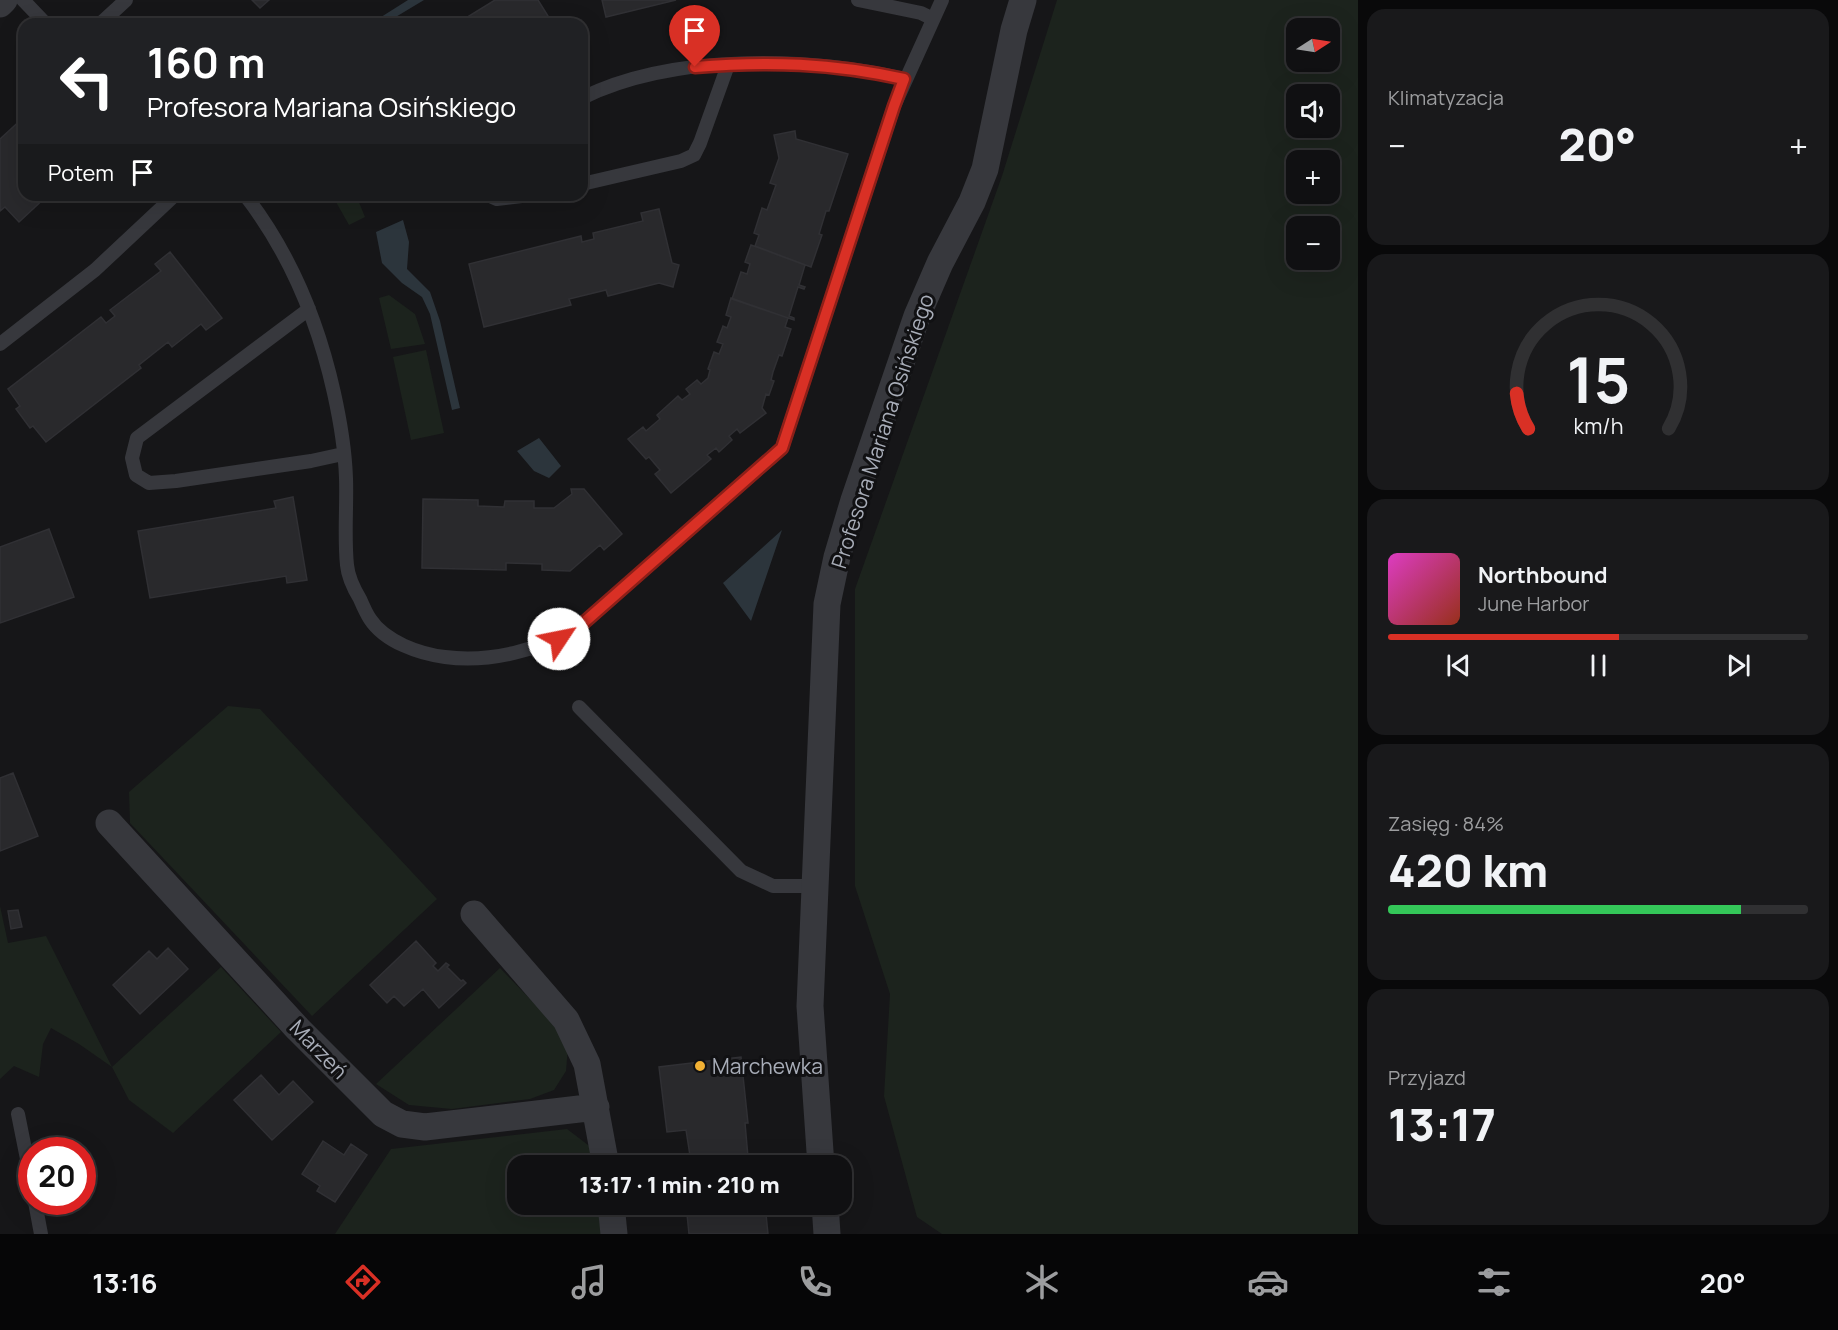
<!DOCTYPE html>
<html lang="pl">
<head>
<meta charset="utf-8">
<style>
	:root { --surface:#101012; --page:#19191b; --text:#f1f3f6; --muted:#9c9d9f; --line:#303032; --accent:#d93025 }
	body { margin:0; font-family:Manrope,sans-serif; background:var(--page); color:var(--text); height:100vh; display:flex; flex-direction:column; font-size:22px; white-space:nowrap }
	* { box-sizing:border-box; margin:0 }
	p { font-size:20px; color:var(--muted) }
	.icon { flex:none; width:33px; height:33px; fill:none; stroke:currentColor; stroke-width:2; stroke-linecap:round; stroke-linejoin:round }
	.map { position:relative; flex:1; overflow:hidden }
	.side { display:flex; flex-direction:column; gap:9px; padding:9px; background:#09090a; width:480px }
	.side>* { flex:none }
	.hud { position:absolute; left:18px; top:18px; width:570px; height:183px; border-radius:18px; box-shadow:0 6px 24px #0002,0 0 0 2px var(--line); background:#202124; color:#fff; overflow:hidden }
	.needle { width:39px; rotate:78deg }
	.tools { position:absolute; left:1286px; top:18px; display:grid; gap:12px }
	.tools a { display:grid; place-items:center; width:54px; height:54px; border-radius:12px; background:var(--surface); box-shadow:0 6px 24px #0002,0 0 0 2px var(--line); font-size:30px }
	.speed { position:absolute; left:18px; top:1137px; display:flex; gap:12px; font-size:30px; font-weight:700; text-align:center }
	.speed>* { display:grid; place-content:center; width:78px; height:78px; border-radius:50%; background:var(--surface); box-shadow:0 6px 24px #0002,0 0 0 2px var(--line); line-height:1 }
	.speed .limit { border:9px solid #d22; background:#fff; color:#111 }
	.pin { position:absolute; display:grid; place-items:center; width:51px; height:51px; color:#fff; margin:-62px -26px; border-radius:50% 50% 50% 0; rotate:-45deg; box-shadow:0 0 6px #0007 }
	.pin .icon { rotate:45deg }
	.me { position:absolute; width:66px; margin:-33px; rotate:56deg; stroke-linejoin:round; filter:drop-shadow(0 0 4px #0008) }
	.turn { display:flex; align-items:center; gap:21px; height:126px; padding:0 30px; font-size:27px }
	.turn .icon { width:78px; height:78px; stroke-width:2.5 }
	.turn b { display:block; font-size:42px; line-height:51px }
	.then { display:flex; align-items:center; height:57px; padding:0 30px; background:#0003; gap:12px; font-size:22px }
	.big { font-size:45px; font-weight:800; line-height:1.1 }
	.side .widget { flex:1; display:flex; flex-direction:column; justify-content:center; gap:9px; min-width:0; padding:0 21px; border-radius:18px; background:var(--page) }
	.side .dial { align-items:center; gap:0 }
	.dial svg { height:156px; overflow:visible; fill:none; stroke:var(--line); stroke-width:7; stroke-linecap:round; text-anchor:middle }
	.dial text { fill:var(--text); stroke:none }
	.song { display:flex; align-items:center; gap:18px }
	.cover { width:72px; height:72px; border-radius:9px; background:linear-gradient(135deg,hsl(310 70% 55%),hsl(10 70% 35%)) }
	.played { height:6px; border-radius:3px; background:linear-gradient(90deg,var(--accent) 55%,var(--line) 55%) }
	.keys { display:flex; justify-content:space-around; direction:ltr }
	.heat { display:flex; justify-content:space-between; align-items:center; font-size:33px; direction:ltr }
	.charge { height:9px; border-radius:4px; background:linear-gradient(90deg,#34c759 84%,var(--line) 0) }
	.trip { position:absolute; left:507px; top:1155px; width:345px; height:60px; border-radius:18px; background:var(--surface); box-shadow:0 6px 24px #0002,0 0 0 2px var(--line); font-weight:800; line-height:60px; text-align:center }
	.dock { display:flex; height:96px; justify-content:space-around; align-items:center; background:#060607; color:var(--muted) }
	.dock .icon { width:42px; height:42px }
	.dock .selected { color:var(--accent) }
	.dock b { font-size:27px; color:var(--text) }
	main { display:flex; flex:1; min-height:0 }
	.map>svg:first-child { display:block }
	.green { fill:#1c231d; fill-rule:evenodd }
	.water { fill:#2c353c }
	.building { fill:#29292c; stroke:#303034; stroke-width:1.5 }
	.lines { fill:none; stroke-linecap:round; stroke-linejoin:round }
	.lane { stroke:#37383d; stroke-width:14 }
	.street { stroke:#37383d; stroke-width:27 }
	.route-casing { stroke:#8d1f18; stroke-width:15 }
	.route { stroke:#d93025; stroke-width:10 }
	.poi-dot { fill:#f2b134; stroke:#111113; stroke-width:2 }
	.labels { text-anchor:middle; dominant-baseline:central; stroke-width:6; stroke-linejoin:round; paint-order:stroke }
	.street-label { font-size:21px; fill:#a8adb8; stroke:#111113 }
	.poi-label { font-size:21px; fill:#a8adb8; stroke:#111113; text-anchor:start }
</style>
</head>
<body>
<main>
<div class="map">
<svg width="1358" height="1234" viewBox="0 0 1358 1234">
	<rect width="100%" height="100%" fill="#161618"/>
	<!-- green -->
	<path class="green" d="M1057,0H1358V1234H942L917,1217L884,1096L890,994L855,886V589L1002,176ZM1296,28H1329V62H1296ZM1296,94H1329V128H1296ZM1296,160H1329V194H1296ZM1296,226H1329V260H1296Z
		M332,195H356L365,217L349,225Z
		M389,295L415,314L425,344L391,349L379,298Z
		M426,350L444,433L411,440L393,357Z
		M228,706L260,709L437,899L312,1016L130,823L129,792Z
		M0,906L8,943L46,936L112,1067L221,967L281,1032L173,1133L129,1100L112,1067L79,1044L51,1028L43,1044L39,1077L14,1066L0,1079Z
		M500,968L557,1027L568,1047L566,1071L554,1090L530,1099L452,1109L409,1105L376,1084Z
		M567,1129L592,1148L594,1165L518,1166V1204L598,1205L601,1234H335L391,1149Z"/>
	<!-- water -->
	<path class="water" d="M408,0H424L384,24H370Z
		M403,220L409,242L407,269L430,292L440,321L460,408L452,410L430,314L422,297L402,283L382,263L376,232Z
		M539,438L561,466L549,478L534,471L517,451Z
		M782,530L751,621L723,583Z"/>
	<!-- building -->
	<path class="building" d="M252,0H269L260,8Z
		M495,0H538L553,24H456Z
		M602,0H676L606,17Z
		M24,117V195H48L19,222L5,207L0,211V139Z
		M795,131L796,139L848,154L829,211H826L819,234L822,235L811,267L755,246L759,235L754,233L762,208L767,210L776,185L770,183L779,158L774,135Z
		M659,209L672,263L679,265L673,287L659,283L608,296L606,290L569,299L571,305L484,327L469,264L581,236L582,242L594,239L593,233L643,221L641,213Z
		M751,245L805,265L799,285L805,287L804,289L798,287L789,316L794,318V320L732,299L741,272L747,274L750,264L745,262Z
		M170,252L222,318L206,330L201,324L172,347L168,342L139,365L141,368L46,442L33,426L30,428L16,409L20,406L8,389L101,317L106,323L115,316L110,310L161,271L155,264Z
		M731,298L788,318L785,327L791,329L782,356L779,355L773,372L771,380L774,381L769,395L766,394L762,408L766,413L740,433L737,429L729,436L732,440L719,452L716,448L707,455L711,459L671,493L655,474L660,470L649,457L646,459L628,439L643,427L646,431L660,419L657,415L678,396L682,400L690,394L686,389L697,380L701,384L708,378L710,370L708,369L714,352L719,354L723,344L717,342L723,326L727,328L731,317L726,315Z
		M571,489H584L622,534L604,550L600,545L570,571L542,570V564L506,563V570L422,568L423,499L478,500V506L504,507L505,501H534V508H554L572,494Z
		M293,497L307,580L287,583L286,576L150,598L138,531L276,508L274,501Z
		M49,529L74,597L0,623V547Z
		M13,773L38,836L0,851V778Z
		M18,910L22,927L11,929L8,911Z
		M416,941L436,963L433,966L438,971L446,963L449,965L447,967L461,981L463,980L466,983L439,1008L423,989L404,1006L394,996L387,1003L370,985Z
		M168,948L188,969L140,1014L113,985L149,951L157,959Z
		M741,1057L748,1123H745L748,1157L759,1155L760,1166H682L681,1164L691,1162L686,1130L667,1132L659,1067L716,1060L717,1065L725,1064V1059Z
		M261,1075L279,1095L293,1081L313,1102L272,1140L234,1100Z
		M323,1141L344,1155L351,1144L367,1155L335,1202L317,1191L320,1186L302,1174Z
		M686,1204H765L768,1234H689Z"/>
	<g class="lines">
		<!-- lane -->
		<path class="lane" d="M23,0L46,24
			M858,0L921,13L933,19
			M100,24L126,0
			M582,98C673,53 807,57 905,79
			M582,184L681,161L694,155L700,143L728,65
			M245,195C290,253 318,321 334,393C340,420 345,450 346,478C347,507 344,536 347,565C348,576 354,589 360,599C363,606 366,613 370,619C385,642 420,654 445,657C490,663 541,650 580,626L782,448L894,106L942,0
			M488,195L497,199L530,195
			M309,309L137,438L132,458L136,475L149,483L176,481L311,461L343,454
			M0,344L95,270L175,195
			M579,707L741,871L773,886H814
			M18,1114L32,1184
			M35,1202L41,1234"/>
		<!-- street -->
		<path class="street" d="M0,4L4,0
			M109,823L298,1029L383,1114L402,1124L425,1127L596,1107
			M474,914L566,1020L587,1064L606,1166
			M821,1166L810,1006L827,604L837,557L854,500L917,316L940,263L972,202L985,169L1014,30L1023,0
			M611,1204L614,1234
			M825,1204L827,1234"/>
	</g>
	<g class="lines">
		<defs>
			<path id="route" d="M559,639L580,626L782,448L894,106L904,79C832,63 768,61 695,67"/>
		</defs>
		<!-- route casing -->
		<use href="#route" class="route-casing"/>
		<!-- route -->
		<use href="#route" class="route"/>
	</g>
	<!-- markers -->
	<circle class="poi-dot" cx="700" cy="1066" r="6"/>
	<g class="labels">
		<!-- street labels -->
		<g class="street-label">
			<text transform="translate(882 431) rotate(-72)">Profesora Mariana Osińskiego</text>
			<text transform="translate(319 1049) rotate(46)">Marzeń</text>
		</g>
		<!-- poi labels -->
		<g class="poi-label">
			<text x="712" y="1066">Marchewka</text>
		</g>
	</g>
</svg>
<div class="tools">
<a><svg class="needle" viewBox="-14 -14 28 28"><path d="M0-13l5 13h-10z" fill="#e53935"/><path d="M0 13l5-13h-10z" fill="#9c9d9f"/></svg></a>
<a><svg class="icon" aria-label="sound" viewBox="0 0 24 24"><path d="M4 9h4l5-4v14l-5-4H4zM17 9q2 3 0 6"/></svg></a>
<a>+</a>
<a>−</a>
</div>
<div class="speed"><div class="limit">20</div></div>
<div class="pin" style="left:695px;top:67px;background:#d93025"><svg class="icon" aria-label="arrive" viewBox="0 0 24 24"><path d="M6 21V4h12l-3 4 3 4H6"/></svg></div>
<svg class="me" style="left:559px;top:639px" viewBox="-20 -20 40 40"><circle r="19" fill="#fff"/><path d="M0-13L10 11 0 6-10 11z" fill="#d93025"/></svg>
<div class="trip">13:17 · 1 min · 210 m</div>
<div class="hud">
<div class="turn"><svg class="icon" aria-label="left" viewBox="0 0 24 24"><path d="M17 20v-9H6M10 6l-5 5 5 5"/></svg><div><b>160 m</b>Profesora Mariana Osińskiego</div></div>
<div class="then">Potem<svg class="icon" aria-label="arrive" viewBox="0 0 24 24"><path d="M6 21V4h12l-3 4 3 4H6"/></svg></div>
</div>
</div>
<section class="side">
<div class="widget"><p>Klimatyzacja</p>
<div class="heat"><a>−</a><b class="big">20°</b><a>+</a></div>
</div>
<div class="widget dial"><svg viewBox="0 0 100 80">
<path d="M14 69A42 42 0 1 1 86 69"/>
<path d="M14 69A42 42 0 0 1 8 51" stroke="#d93025"/>
<text x="50" y="56" font-size="32" font-weight="700">15</text>
<text x="50" y="72" font-size="11">km/h</text>
</svg></div>
<div class="widget">
<div class="song"><i class="cover"></i><div><b>Northbound</b><p>June Harbor</p></div></div>
<div class="played"></div>
<div class="keys"><svg class="icon" aria-label="previous" viewBox="0 0 24 24"><path d="M18 5L8 12l10 7zM5 5v14"/></svg><svg class="icon" aria-label="pause" viewBox="0 0 24 24"><path d="M8 5v14M16 5v14"/></svg><svg class="icon" aria-label="next" viewBox="0 0 24 24"><path d="M6 5l10 7-10 7zM19 5v14"/></svg></div>
</div>
<div class="widget"><p>Zasięg · 84%</p><b class="big">420 km</b><div class="charge"></div></div>
<div class="widget"><p>Przyjazd</p><b class="big">13:17</b></div>
</section>
</main>
<nav class="dock">
<b>13:16</b>
<svg class="icon selected" aria-label="directions" viewBox="0 0 24 24"><path d="M12 3l9 9-9 9-9-9zM9 14v-3h6M13 9l2 2-2 2"/></svg>
<svg class="icon" aria-label="music" viewBox="0 0 24 24"><path d="M9 18V5l10-2v13"/><circle cx="6" cy="18" r="3"/><circle cx="16" cy="16" r="3"/></svg>
<svg class="icon" aria-label="phone" viewBox="0 0 24 24"><path d="M5 4h4l2 5-3 2q2 4 5 5l2-3 5 2v4C11 20 4 13 5 4z"/></svg>
<svg class="icon" aria-label="climate" viewBox="0 0 24 24"><path d="M12 3v18M4 7l16 10M4 17L20 7"/></svg>
<svg class="icon" aria-label="car" viewBox="0 0 24 24"><path d="M5 17H2v-5l4-1 3-4h7l3 4 3 1v5h-3M9 17h6M6 11h13"/><circle cx="7" cy="17" r="2"/><circle cx="17" cy="17" r="2"/></svg>
<svg class="icon" aria-label="filters" viewBox="0 0 24 24"><path d="M4 7h16M4 17h16"/><circle cx="9" cy="7" r="2"/><circle cx="15" cy="17" r="2"/></svg>
<b>20°</b>
</nav>
</body>
</html>
